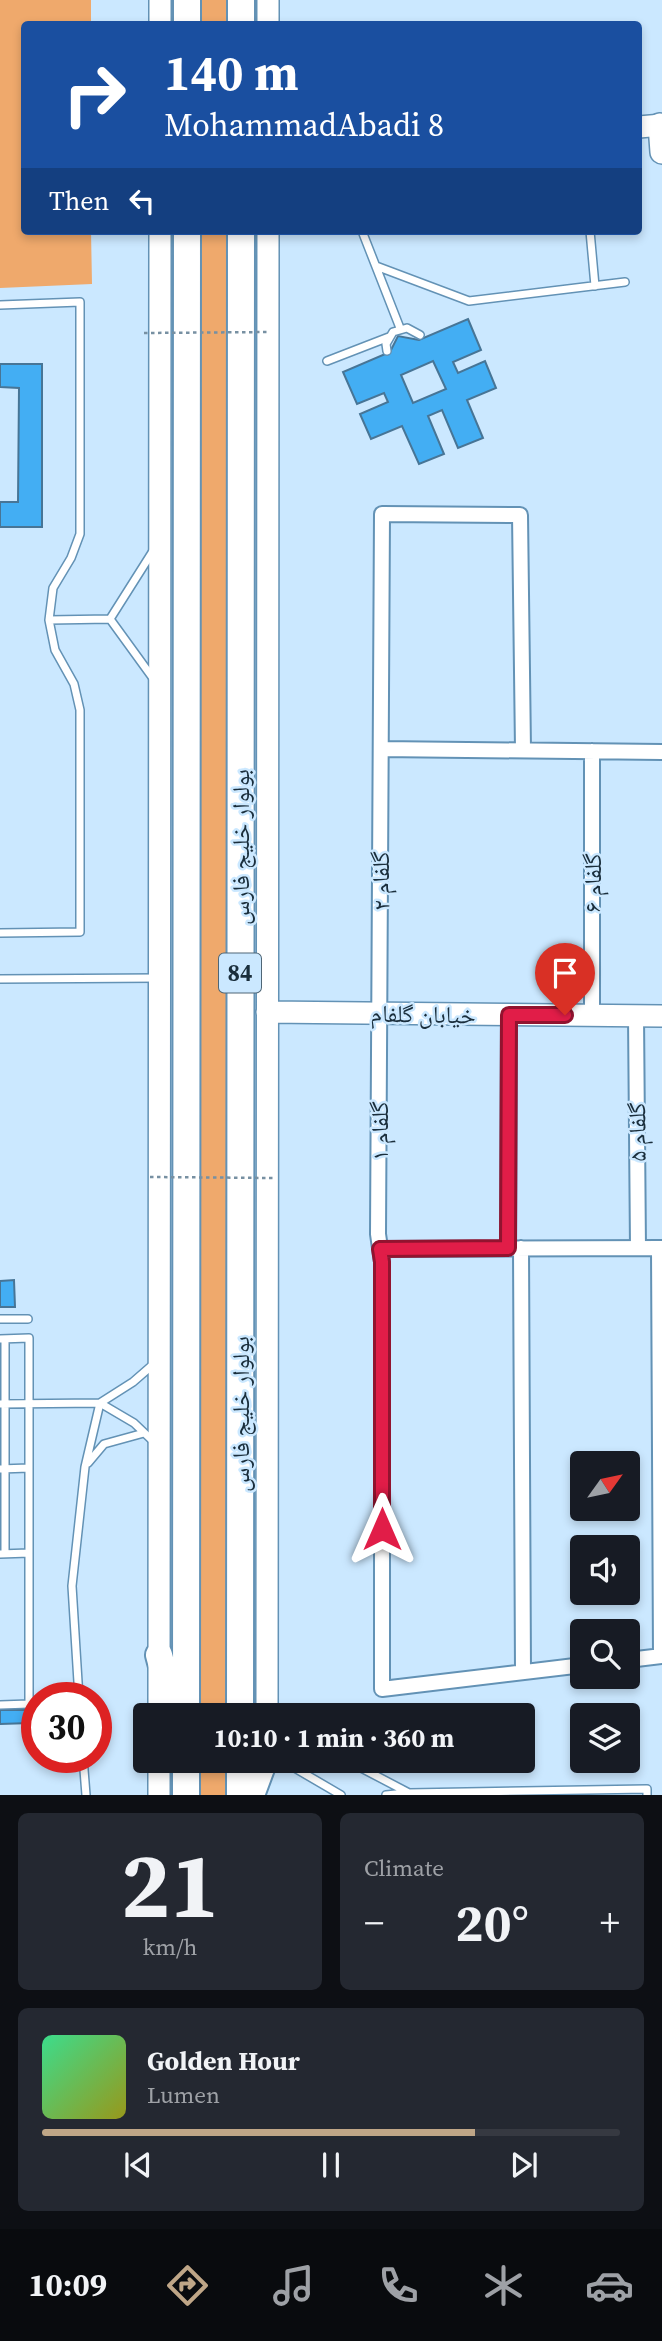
<!DOCTYPE html>
<html lang="en">
<head>
<meta charset="utf-8">
<style>
	:root { --surface:#171b24; --page:#242831; --text:#f1f3f6; --muted:#9ea1a6; --line:#363941; --accent:#bfa687 }
	body { margin:0; font-family:"Source Serif 4","Noto Naskh Arabic",serif; background:var(--page); color:var(--text); height:100vh; display:flex; flex-direction:column; font-size:26px; white-space:nowrap }
	* { box-sizing:border-box; margin:0 }
	p { font-size:23px; color:var(--muted) }
	.icon { flex:none; width:38px; height:38px; fill:none; stroke:currentColor; stroke-width:2; stroke-linecap:round; stroke-linejoin:round }
	.map { position:relative; height:1795px; overflow:hidden }
	.panel { display:flex; flex-direction:column; gap:18px; padding:18px; background:#0d0f14; flex:1 }
	.panel>* { flex:none }
	.guide { position:absolute; left:21px; top:21px; width:621px; height:214px; border-radius:7px; box-shadow:0 4px 10px #0003; background:#1a4fa0; color:#fff; overflow:hidden }
	.needle { width:46px; rotate:57deg }
	.controls { position:absolute; left:570px; top:1451px; display:grid; gap:14px }
	.controls a { display:grid; place-items:center; width:70px; height:70px; border-radius:7px; background:var(--surface); box-shadow:0 4px 10px #0003; font-size:35px }
	.speed { position:absolute; left:21px; top:1682px; display:flex; gap:14px; font-size:35px; font-weight:700; text-align:center }
	.speed>* { display:grid; place-content:center; width:91px; height:91px; border-radius:50%; background:var(--surface); box-shadow:0 4px 10px #0003; line-height:1 }
	.speed .limit { border:10px solid #d22; background:#fff; color:#111 }
	.pin { position:absolute; display:grid; place-items:center; width:60px; height:60px; color:#fff; margin:-72px -30px; border-radius:50% 50% 50% 0; rotate:-45deg; box-shadow:0 0 7px #0007 }
	.pin .icon { rotate:45deg }
	.me { position:absolute; width:77px; margin:-38px; rotate:0deg; stroke-linejoin:round; filter:drop-shadow(0 0 5px #0008) }
	.turn { display:flex; align-items:center; gap:24px; height:147px; padding:0 28px; font-size:32px }
	.turn .icon { width:91px; height:91px; stroke-width:2.5 }
	.turn b { display:block; font-size:49px; line-height:60px }
	.then { display:flex; align-items:center; height:66px; padding:0 28px; background:#0003; gap:14px; font-size:26px }
	.big { font-size:52px; font-weight:700; line-height:1.1 }
	.panel .card { flex:1; display:flex; flex-direction:column; justify-content:center; gap:10px; min-width:0; padding:0 24px; border-radius:10px; background:var(--page) }
	.panel .dial { align-items:center; gap:0 }
	.dial b { font-size:91px; line-height:1 }
	.song { display:flex; align-items:center; gap:21px }
	.cover { width:84px; height:84px; border-radius:10px; background:linear-gradient(135deg,hsl(150 70% 55%),hsl(60 70% 35%)) }
	.played { height:7px; border-radius:4px; background:linear-gradient(90deg,var(--accent) 75%,var(--line) 75%) }
	.keys { display:flex; justify-content:space-around; direction:ltr }
	.heat { display:flex; justify-content:space-between; align-items:center; font-size:38px; direction:ltr }
	.panel .tiles { flex:1; display:grid; gap:18px; grid-template-columns:1fr 1fr }
	.card:last-child { grid-column:span 2 }
	.trip { position:absolute; left:133px; top:1703px; width:402px; height:70px; border-radius:7px; background:var(--surface); box-shadow:0 4px 10px #0003; font-weight:700; line-height:70px; text-align:center }
	.dock { display:flex; height:112px; justify-content:space-around; align-items:center; background:#090b0e; color:var(--muted) }
	.dock .icon { width:49px; height:49px }
	.dock .selected { color:var(--accent) }
	.dock b { font-size:32px; color:var(--text) }
	.map>svg:first-child { display:block }
	.green { fill:#efa96c }
	.building { fill:#43aef3; stroke:#477596; stroke-width:2; fill-rule:evenodd }
	.lines { fill:none; stroke-linecap:round; stroke-linejoin:round }
	.lane-casing { stroke:#6392b5; stroke-width:10 }
	.street-casing { stroke:#6392b5; stroke-width:18 }
	.secondary-casing { stroke:#6392b5; stroke-width:24 }
	.primary-casing { stroke:#6392b5; stroke-width:26 }
	.highway-casing { stroke:#6392b5; stroke-width:30 }
	.path { stroke:#7790a2; stroke-width:2.5; stroke-dasharray:3.5 3.5; stroke-linecap:butt }
	.lane { stroke:#fff; stroke-width:7 }
	.street { stroke:#fff; stroke-width:14 }
	.secondary { stroke:#fff; stroke-width:21 }
	.primary { stroke:#fff; stroke-width:23 }
	.highway { stroke:#fff; stroke-width:26 }
	.path-bridge { stroke:#7790a2; stroke-width:2.5; stroke-dasharray:3.5 3.5; stroke-linecap:butt }
	.route-casing { stroke:#92132f; stroke-width:18 }
	.route { stroke:#e11d48; stroke-width:12 }
	.labels { text-anchor:middle; dominant-baseline:central; stroke-width:5; stroke-linejoin:round; paint-order:stroke }
	.shield { fill:#cbe8ff; stroke:#4f6676; stroke-width:2 }
	.shield-label { font-size:23px; font-weight:bold; fill:#1a2e3c }
	.street-label { font-size:24px; fill:#1a2e3c; stroke:#cbe8ff }
</style>
</head>
<body>
<div class="map">
<svg width="662" height="1795" viewBox="0 0 662 1795">
	<rect width="100%" height="100%" fill="#cbe8ff"/>
	<!-- green -->
	<path class="green" d="M0,0H91V24H24V231H91L92,284L0,288Z
		M199,0H229V24H199Z
		M199,231H229L228,1715H198Z
		M198,1761H228V1795H198Z"/>
	<!-- building -->
	<path class="building" d="M468,319L481,350L453,362L458,373L485,361L496,388L467,400L483,438L458,448L442,410L428,416L444,454L419,464L402,426L371,439L360,414L388,402L384,393L357,404L343,372L390,352L398,336L419,340ZM433,361L446,389L413,403L401,375Z
		M0,364H42V527H0V502H18L19,388L0,387Z
		M14,1280L15,1307H0V1281Z
		M0,1710H30V1723L0,1724Z"/>
	<g class="lines">
		<defs>
			<path id="lane" d="M362,231L400,328
				M590,231L595,286
				M376,266L469,301L625,282
				M0,305L80,302V534L71,558L53,588L49,620L55,650L74,684L80,710V932L0,933
				M387,351L386,344L393,332L407,328L420,335
				M327,361L389,337
				M110,619L153,551
				M110,619L155,681
				M49,620L110,619
				M0,979L159,978
				M0,1319H28
				M0,1339L29,1338V1704L0,1705
				M5,1339V1554
				M0,1404L100,1403L85,1467L72,1586L79,1698
				M155,1443L134,1423L100,1403L133,1382L156,1362
				M88,1463L104,1444L144,1433
				M0,1469L29,1468
				M0,1554L29,1553
				M83,1757L86,1795
				M281,1760L341,1795
				M346,1760L409,1793L647,1789V1795
				M386,1795L406,1793"/>
			<path id="street" d="M381,749L662,752
				M523,750L520,515L382,514L378,1234L382,1262V1689L583,1665
				M592,751V1016
				M636,1016L638,1248
				M508,1248L509,1015
				M521,1248L523,1672
				M659,1248L661,1656
				M380,1249L662,1248
				M628,1660L662,1656"/>
			<path id="secondary" d="M160,24V0
				M268,24V0
				M639,127L662,125
				M267,1012L662,1016
				M159,1715L160,231
				M267,1715L268,231
				M159,1760V1795"/>
			<path id="primary" d="M660,125L662,152"/>
			<path id="highway" d="M187,24V0
				M241,24V0
				M159,1655L175,1715
				M186,1715L187,231
				M240,1715L241,231
				M186,1760V1795
				M240,1760V1795
				M251,1795L264,1760"/>
		</defs>
		<!-- lane casing -->
		<use href="#lane" class="lane-casing"/>
		<!-- street casing -->
		<use href="#street" class="street-casing"/>
		<!-- secondary casing -->
		<use href="#secondary" class="secondary-casing"/>
		<!-- primary casing -->
		<use href="#primary" class="primary-casing"/>
		<!-- highway casing -->
		<use href="#highway" class="highway-casing"/>
		<!-- path -->
		<path class="path" d="M144,1722V1754"/>
		<!-- lane -->
		<use href="#lane" class="lane"/>
		<!-- street -->
		<use href="#street" class="street"/>
		<!-- secondary -->
		<use href="#secondary" class="secondary"/>
		<!-- primary -->
		<use href="#primary" class="primary"/>
		<!-- highway -->
		<use href="#highway" class="highway"/>
		<!-- path-bridge -->
		<path class="path-bridge" d="M144,333L268,332
			M150,1177L274,1178"/>
	</g>
	<g class="lines">
		<defs>
			<path id="route" d="M382,1529V1262L380,1249L508,1248L509,1015H565"/>
		</defs>
		<!-- route casing -->
		<use href="#route" class="route-casing"/>
		<!-- route -->
		<use href="#route" class="route"/>
	</g>
	<g class="labels">
		<!-- shield labels -->
		<rect class="shield" x="219" y="953.5" width="42" height="39" rx="5"/>
		<g class="shield-label">
			<text x="240" y="973">84</text>
		</g>
		<!-- street labels -->
		<g class="street-label">
			<text transform="translate(240 847) rotate(-90)">بولوار خلیج فارس</text>
			<text transform="translate(380 881) rotate(-90)">گلفام ۲</text>
			<text transform="translate(592 883) rotate(-90)">گلفام ۶</text>
			<text transform="translate(423 1014) rotate(1)">خیابان گلفام</text>
			<text transform="translate(379 1131) rotate(-90)">گلفام ۱</text>
			<text transform="translate(637 1132) rotate(-91)">گلفام ۵</text>
			<text transform="translate(240 1414) rotate(-90)">بولوار خلیج فارس</text>
		</g>
	</g>
</svg>
<div class="controls">
<a><svg class="needle" viewBox="-14 -14 28 28"><path d="M0-13l5 13h-10z" fill="#e53935"/><path d="M0 13l5-13h-10z" fill="#9ea1a6"/></svg></a>
<a><svg class="icon" aria-label="sound" viewBox="0 0 24 24"><path d="M4 9h4l5-4v14l-5-4H4zM17 9q2 3 0 6"/></svg></a>
<a><svg class="icon" aria-label="search" viewBox="0 0 24 24"><circle cx="10" cy="10" r="6"/><path d="M15 15l6 6"/></svg></a>
<a><svg class="icon" aria-label="layers" viewBox="0 0 24 24"><path d="M12 4l9 5-9 5-9-5zM3 14l9 5 9-5"/></svg></a>
</div>
<div class="speed"><div class="limit">30</div></div>
<div class="pin" style="left:565px;top:1015px;background:#d93025"><svg class="icon" aria-label="arrive" viewBox="0 0 24 24"><path d="M6 21V4h12l-3 4 3 4H6"/></svg></div>
<svg class="me" style="left:382px;top:1529px" viewBox="-20 -20 40 40"><path d="M0-17L14 15 0 8-14 15z" fill="#e11d48" stroke="#fff" stroke-width="4"/></svg>
<div class="trip">10:10 · 1 min · 360 m</div>
<div class="guide">
<div class="turn"><svg class="icon" aria-label="right" viewBox="0 0 24 24"><path d="M7 20v-9h11M14 6l5 5-5 5"/></svg><div><b>140 m</b>MohammadAbadi 8</div></div>
<div class="then">Then<svg class="icon" aria-label="left" viewBox="0 0 24 24"><path d="M17 20v-9H6M10 6l-5 5 5 5"/></svg></div>
</div>
</div>
<section class="panel">
<div class="tiles">
<div class="card dial"><b>21</b><p>km/h</p></div>
<div class="card"><p>Climate</p>
<div class="heat"><a>−</a><b class="big">20°</b><a>+</a></div>
</div>
<div class="card">
<div class="song"><i class="cover"></i><div><b>Golden Hour</b><p>Lumen</p></div></div>
<div class="played"></div>
<div class="keys"><svg class="icon" aria-label="previous" viewBox="0 0 24 24"><path d="M18 5L8 12l10 7zM5 5v14"/></svg><svg class="icon" aria-label="pause" viewBox="0 0 24 24"><path d="M8 5v14M16 5v14"/></svg><svg class="icon" aria-label="next" viewBox="0 0 24 24"><path d="M6 5l10 7-10 7zM19 5v14"/></svg></div>
</div>
</div>
</section>
<nav class="dock">
<b>10:09</b>
<svg class="icon selected" aria-label="directions" viewBox="0 0 24 24"><path d="M12 3l9 9-9 9-9-9zM9 14v-3h6M13 9l2 2-2 2"/></svg>
<svg class="icon" aria-label="music" viewBox="0 0 24 24"><path d="M9 18V5l10-2v13"/><circle cx="6" cy="18" r="3"/><circle cx="16" cy="16" r="3"/></svg>
<svg class="icon" aria-label="phone" viewBox="0 0 24 24"><path d="M5 4h4l2 5-3 2q2 4 5 5l2-3 5 2v4C11 20 4 13 5 4z"/></svg>
<svg class="icon" aria-label="climate" viewBox="0 0 24 24"><path d="M12 3v18M4 7l16 10M4 17L20 7"/></svg>
<svg class="icon" aria-label="car" viewBox="0 0 24 24"><path d="M5 17H2v-5l4-1 3-4h7l3 4 3 1v5h-3M9 17h6M6 11h13"/><circle cx="7" cy="17" r="2"/><circle cx="17" cy="17" r="2"/></svg>
</nav>
</body>
</html>
